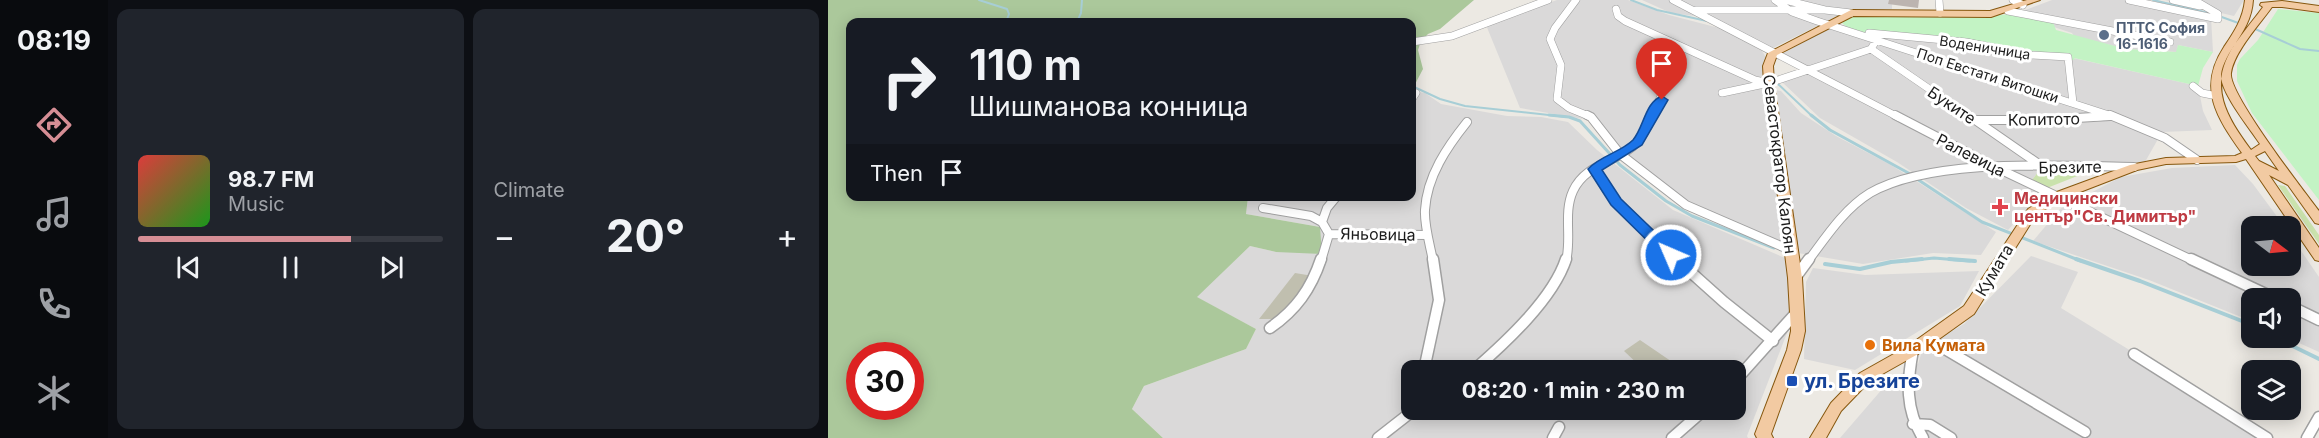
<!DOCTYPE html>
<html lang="en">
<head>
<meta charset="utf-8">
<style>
	:root { --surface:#171b24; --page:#20242c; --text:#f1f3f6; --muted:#9ea1a6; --line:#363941; --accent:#d68e95 }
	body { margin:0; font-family:Inter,sans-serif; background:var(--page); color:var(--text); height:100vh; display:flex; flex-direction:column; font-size:22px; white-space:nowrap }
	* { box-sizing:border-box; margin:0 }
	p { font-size:20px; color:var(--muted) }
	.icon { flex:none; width:33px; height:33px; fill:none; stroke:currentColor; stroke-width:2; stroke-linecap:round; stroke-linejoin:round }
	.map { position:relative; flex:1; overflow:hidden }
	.sheet { display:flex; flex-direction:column; gap:9px; padding:9px; background:#0d0f14; width:720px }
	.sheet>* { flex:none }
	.hud { position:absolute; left:18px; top:18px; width:570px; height:183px; border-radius:12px; box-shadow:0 3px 15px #0003; background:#171b24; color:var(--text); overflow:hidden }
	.needle { width:39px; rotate:106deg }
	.buttons { position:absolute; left:1413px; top:216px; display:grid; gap:12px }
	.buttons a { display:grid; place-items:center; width:60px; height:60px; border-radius:12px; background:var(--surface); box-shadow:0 3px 15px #0003; font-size:30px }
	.speed { position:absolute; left:18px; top:342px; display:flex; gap:12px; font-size:30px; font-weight:700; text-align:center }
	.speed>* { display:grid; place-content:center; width:78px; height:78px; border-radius:50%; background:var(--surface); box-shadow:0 3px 15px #0003; line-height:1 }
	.speed .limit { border:9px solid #d22; background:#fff; color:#111 }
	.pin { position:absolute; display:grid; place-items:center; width:51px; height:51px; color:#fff; margin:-62px -26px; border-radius:50% 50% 50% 0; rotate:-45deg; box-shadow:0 0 6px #0007 }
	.pin .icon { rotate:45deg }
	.me { position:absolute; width:66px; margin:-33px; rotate:315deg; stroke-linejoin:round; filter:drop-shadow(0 0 4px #0008) }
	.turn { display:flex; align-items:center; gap:21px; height:126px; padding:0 24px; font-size:27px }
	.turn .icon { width:78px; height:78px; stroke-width:2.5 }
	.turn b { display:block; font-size:42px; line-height:51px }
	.then { display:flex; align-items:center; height:57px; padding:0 24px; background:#0003; gap:12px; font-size:22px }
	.big { font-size:45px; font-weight:700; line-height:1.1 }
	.sheet .tile { flex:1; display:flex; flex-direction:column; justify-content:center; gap:9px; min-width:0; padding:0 21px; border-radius:12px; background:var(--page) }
	.song { display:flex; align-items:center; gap:18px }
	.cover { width:72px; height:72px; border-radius:9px; background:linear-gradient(135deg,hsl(0 70% 55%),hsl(120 70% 35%)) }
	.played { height:6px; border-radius:3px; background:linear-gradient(90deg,var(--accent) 70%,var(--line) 70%) }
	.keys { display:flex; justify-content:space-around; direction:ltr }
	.heat { display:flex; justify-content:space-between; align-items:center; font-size:33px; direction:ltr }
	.sheet .tiles { flex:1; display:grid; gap:9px; grid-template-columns:repeat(2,1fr) }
	.trip { position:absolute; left:573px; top:360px; width:345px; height:60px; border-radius:12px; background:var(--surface); box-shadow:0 3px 15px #0003; font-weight:700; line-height:60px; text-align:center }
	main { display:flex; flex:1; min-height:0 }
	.tab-bar { display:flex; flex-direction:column; width:108px; justify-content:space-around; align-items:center; background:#090b0e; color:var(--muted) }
	.tab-bar .icon { width:42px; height:42px }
	.tab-bar .selected { color:var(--accent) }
	.tab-bar b { font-size:27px; color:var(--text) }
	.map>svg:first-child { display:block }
	.residential { fill:#dad9d9; fill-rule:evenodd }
	.construction { fill:#c0bfaf }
	.grass { fill:#cae2ad }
	.forest { fill:#abc89b; fill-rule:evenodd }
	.park { fill:#c3f3c4 }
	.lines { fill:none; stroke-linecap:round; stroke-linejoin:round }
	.stream-far2 { stroke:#a7ced6; stroke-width:2 }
	.stream-far1 { stroke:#a7ced6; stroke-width:3 }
	.stream { stroke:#a7ced6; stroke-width:4 }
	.building { fill:#bcb4b0 }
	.minor-far2-casing { stroke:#a0a0a0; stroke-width:8 }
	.minor-far1-casing { stroke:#a0a0a0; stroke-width:10 }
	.minor-casing { stroke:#a0a0a0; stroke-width:13 }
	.major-casing { stroke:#86570e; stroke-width:2 }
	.minor-far2 { stroke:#fff; stroke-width:7 }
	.minor-far1 { stroke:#fff; stroke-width:8 }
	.minor { stroke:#fff; stroke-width:10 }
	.major { fill:#f2caa2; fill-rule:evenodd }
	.route { fill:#1a73e8; stroke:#114b97; stroke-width:1.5 }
	.service-dot { fill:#5c6f8a; stroke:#fff; stroke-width:2 }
	.health-dot { fill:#e0444e; stroke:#fff; stroke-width:2 }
	.food-dot { fill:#e8710a; stroke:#fff; stroke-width:2 }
	.transit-dot { fill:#1a4fb4; stroke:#fff; stroke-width:2 }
	.labels { text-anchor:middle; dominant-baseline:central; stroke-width:6; stroke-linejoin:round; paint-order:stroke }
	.far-service-label { font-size:14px; font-weight:bold; fill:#4e5e75; stroke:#fff; text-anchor:start }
	.far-street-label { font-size:14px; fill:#1c1c1c; stroke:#fff }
	.street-label { font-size:16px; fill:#1c1c1c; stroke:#fff }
	.health-label { font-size:16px; font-weight:bold; fill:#be3a42; stroke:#fff; text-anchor:start }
	.food-label { font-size:16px; font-weight:bold; fill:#c56008; stroke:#fff; text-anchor:start }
	.near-transit-label { font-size:20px; font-weight:bold; fill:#164399; stroke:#fff; text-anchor:start }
</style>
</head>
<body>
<main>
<nav class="tab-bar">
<b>08:19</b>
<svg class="icon selected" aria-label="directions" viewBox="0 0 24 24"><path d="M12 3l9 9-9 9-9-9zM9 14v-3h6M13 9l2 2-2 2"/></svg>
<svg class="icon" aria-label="music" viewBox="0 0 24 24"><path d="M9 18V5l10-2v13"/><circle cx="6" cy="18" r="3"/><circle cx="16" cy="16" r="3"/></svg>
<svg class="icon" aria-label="phone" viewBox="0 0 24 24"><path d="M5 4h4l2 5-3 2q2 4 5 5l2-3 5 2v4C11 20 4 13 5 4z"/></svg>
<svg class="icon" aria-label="climate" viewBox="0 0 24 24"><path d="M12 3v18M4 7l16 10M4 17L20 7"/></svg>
</nav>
<section class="sheet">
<div class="tiles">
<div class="tile">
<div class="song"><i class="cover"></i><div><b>98.7 FM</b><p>Music</p></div></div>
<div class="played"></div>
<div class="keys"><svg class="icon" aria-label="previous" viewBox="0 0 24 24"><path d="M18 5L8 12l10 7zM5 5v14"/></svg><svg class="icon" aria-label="pause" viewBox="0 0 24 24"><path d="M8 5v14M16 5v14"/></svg><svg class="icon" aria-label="next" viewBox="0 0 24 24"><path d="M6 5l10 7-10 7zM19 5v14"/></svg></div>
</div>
<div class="tile"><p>Climate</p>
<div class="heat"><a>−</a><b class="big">20°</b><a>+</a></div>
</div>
</div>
</section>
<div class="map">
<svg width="1491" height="438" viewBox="0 0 1491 438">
	<rect width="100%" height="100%" fill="#ece9e3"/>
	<!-- residential -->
	<path class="residential" d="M729,0H800L841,15L895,29L934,51L939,59V93L956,249L856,206L761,120L692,108L658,25Z
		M814,0H1064V9L1015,13L939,51L875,17L843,13Z
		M1224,0H1309L1383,17L1385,52L1350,45L1349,52L1298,49L1246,36L1244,33L1187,14Z
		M1337,0H1416L1406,16Z
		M1015,25L1245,58L1370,86L1375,111L1384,130L1334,132L1317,162L1267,169L1211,171L1204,180L1219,188L1180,230L1138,208L1069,162L992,118L954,82L986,72L954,54L1002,27Z
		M947,90L953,91L973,113L1008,136L1063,165L1168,232L1153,255L1105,253L1035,264L970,253Z
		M584,91L597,93L613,104L679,116L713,117L740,122L769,150L845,210L957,258L965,305L959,333L919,436L920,438H335L304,409L316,386L418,349L428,329L368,297L422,246L448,252L492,227L418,214L420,197L584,196ZM584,370H908V410H584Z
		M1407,165L1425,184L1456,226H1424V266H1462L1463,236L1491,277V352L1460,338H1462V298H1424L1423,321L1321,280L1205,241L1232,209L1293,177L1344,168Z
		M1203,256L1250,272L1233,308L1445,438H1012L1062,380L1090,364L1095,348L1136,324Z
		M985,268L1037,275L1151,271L1132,306L1027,370L976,359L978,282Z"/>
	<!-- construction -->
	<path class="construction" d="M467,273L485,276L455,319H431Z
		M812,340L856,370H816L796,351Z"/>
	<!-- grass -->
	<path class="grass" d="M1267,169L1219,188L1204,180L1211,171Z
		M1450,185L1457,186L1491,235V244Z"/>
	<!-- forest -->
	<path class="forest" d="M0,0H646L612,29L600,34L593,41L590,50L595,69L584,90V22H22V196L420,197L418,214L492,227L494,254L448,252L422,246L369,297L428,329L418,349L316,386L304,409L335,438H0ZM32,356H82V406H32Z"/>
	<!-- park -->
	<path class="park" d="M1450,9L1491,13V200L1424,113L1409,81V65L1412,59L1430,40Z
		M1040,14L1141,17L1186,14L1225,22L1228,30L1298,49L1348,52L1350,45L1385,52L1375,68L1370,86L1246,58L1247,60C1208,57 1170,50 1131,44C1108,40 1028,38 1014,23L1021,17Z"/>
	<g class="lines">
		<!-- stream-far2 -->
		<path class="stream-far2" d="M151,0L179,9L181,14L178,22
			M803,0L829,10L879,21
			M1325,0L1385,14
			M1391,16L1413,24
			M249,22L253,13L254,0
			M1425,28L1472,49L1491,51
			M950,84L985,117
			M584,86L612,99L637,106L739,117"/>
		<!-- stream-far1 -->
		<path class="stream-far1" d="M721,115L741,117L752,121L792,165L838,201L864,216L946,248
			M983,115L1002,130L1084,175
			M1089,179L1154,222L1253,261
			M1078,261L1106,258L1142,261"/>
		<!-- stream -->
		<path class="stream" d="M1121,259L1147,261
			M1248,259L1312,281L1424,325
			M997,264L1032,269L1063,262L1094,259
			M1448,338L1491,359"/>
	</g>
	<!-- building -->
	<path class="building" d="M1061,0H1091L1090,8L1060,4Z"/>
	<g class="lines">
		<defs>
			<path id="minor-far2" d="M748,0L727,28L722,39L733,65L729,99L741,108L763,117
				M845,0L1070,117
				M947,0L964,12L989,21L1287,117
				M957,0L997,10L1023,13
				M1111,0L1112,13
				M1185,0L1195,5
				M1301,0L1390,19V14L1366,0
				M1345,0L1372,6
				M788,9L790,16L797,21L927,80L941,83
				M868,10H997
				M1180,11L1342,42
				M1041,33L1138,42L1203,55L1240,57L1245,103
				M1049,39L1043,49L1142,117
				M584,42L624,36L720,0
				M1365,86L1374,93L1389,96
				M894,93L941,83L1043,49
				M584,99L588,93
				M824,117L838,84
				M1268,117L1282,116"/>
			<path id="minor-far1" d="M759,115L763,117L792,154L858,205L962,250
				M1067,115L1169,168L1366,261
				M1140,115L1215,167
				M1282,115L1337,138L1369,160
				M1146,120H1215L1282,116
				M767,169C783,206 821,233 850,261
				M435,208L483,216L494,222
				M501,234L599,235
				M493,261L501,234L494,222L499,208L509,196
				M605,261C602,245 596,225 597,210C599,176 619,147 639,122
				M738,261C744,238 735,213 745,191C757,165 785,163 804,147C814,139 819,126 825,115
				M980,261C998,237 1016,209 1042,193C1104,157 1234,166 1306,167"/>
			<path id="minor" d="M848,259L896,302L945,341
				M1363,259L1446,298
				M967,278L981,259
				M1462,306L1491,320
				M442,328C468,310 483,289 493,259
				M1100,339L1257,432
				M1085,350C1079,382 1077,409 1095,438
				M1306,354L1439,438
				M596,370L611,300L605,259
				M646,370C677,343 725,299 738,259
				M908,380L968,313
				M1085,424L1102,425L1123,438
				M550,438L582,413L592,410
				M725,438L731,427
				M844,438L876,410
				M1479,438L1491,417"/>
			<path id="major" d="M1199,0H1212L1163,17L1025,16L949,55L945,66L946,83L974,278L977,331L973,350L943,434L945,438H929L927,434L959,350L963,331L960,278L936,83L935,66L940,53L1023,10L1162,11Z
				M1417,0H1425C1424,19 1415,32 1405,47C1380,87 1398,116 1423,150L1432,144C1422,129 1392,92 1393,75C1395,54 1423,24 1435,7L1432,5L1433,3L1454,1L1491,6V12L1454,7H1444C1431,25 1406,52 1403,73C1400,93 1475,190 1491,211V224L1487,223L1460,185L1441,175L1491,248V261L1487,260L1418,159L1408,162L1338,164L1309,170L1234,199L1208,215L1146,314L1090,354L1042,381L1013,411L998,438H982L1003,403L1032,373L1080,346L1136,306L1200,209L1226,193L1302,165L1338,158L1407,156L1414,153C1389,118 1369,88 1396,47C1406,32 1415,19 1417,0ZM1437,151L1451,171L1431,161L1427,156Z"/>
		</defs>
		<!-- minor-far2 casing -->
		<use href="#minor-far2" class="minor-far2-casing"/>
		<!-- minor-far1 casing -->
		<use href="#minor-far1" class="minor-far1-casing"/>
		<!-- minor casing -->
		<use href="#minor" class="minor-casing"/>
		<!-- major casing -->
		<use href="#major" class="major-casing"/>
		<!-- minor-far2 -->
		<use href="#minor-far2" class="minor-far2"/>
		<!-- minor-far1 -->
		<use href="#minor-far1" class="minor-far1"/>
		<!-- minor -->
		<use href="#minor" class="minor"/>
		<!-- major -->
		<use href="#major" class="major"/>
	</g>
	<!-- route -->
	<path class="route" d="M834,96L840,100L814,145L774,170L793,199L848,252L850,255L843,260L838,259L783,205L760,169C772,156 793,152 805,140C816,127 817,102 834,96Z"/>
	<!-- markers -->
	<circle class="service-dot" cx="1276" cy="35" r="6"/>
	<path class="health-dot" d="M1169 198h6v6h6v6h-6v6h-6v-6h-6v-6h6z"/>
	<circle class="food-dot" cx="1042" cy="345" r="6"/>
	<rect class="transit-dot" x="958" y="375" width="12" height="12" rx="3"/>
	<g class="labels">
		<!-- far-service labels -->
		<g class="far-service-label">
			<text x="1288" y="27">ПТТС София<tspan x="1288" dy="16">16-1616</tspan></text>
		</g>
		<!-- far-street labels -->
		<g class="far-street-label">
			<text transform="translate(1157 47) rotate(9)">Воденичница</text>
			<text transform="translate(1160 75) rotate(18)">Поп Евстати Витошки</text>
		</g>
		<!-- street labels -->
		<g class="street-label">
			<text transform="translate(1124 105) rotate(34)">Буките</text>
			<text transform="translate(1216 119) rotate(-1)">Копитото</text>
			<text transform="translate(1143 155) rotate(27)">Ралевица</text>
			<text transform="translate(952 164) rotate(83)">Севастократор Калоян</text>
			<text transform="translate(1242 167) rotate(-1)">Брезите</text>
			<text transform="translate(550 234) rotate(1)">Яньовица</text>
			<text transform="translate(1166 270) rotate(-59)">Кумата</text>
		</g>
		<!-- health labels -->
		<g class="health-label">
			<text x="1186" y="198">Медицински<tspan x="1186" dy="18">център"Св. Димитър"</tspan></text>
		</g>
		<!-- food labels -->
		<g class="food-label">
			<text x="1054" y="345">Вила Кумата</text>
		</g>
		<!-- near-transit labels -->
		<g class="near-transit-label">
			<text x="976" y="381">ул. Брезите</text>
		</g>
	</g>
</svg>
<div class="buttons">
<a><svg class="needle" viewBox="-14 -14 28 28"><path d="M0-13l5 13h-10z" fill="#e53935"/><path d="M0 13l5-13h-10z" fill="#9ea1a6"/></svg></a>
<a><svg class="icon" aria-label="sound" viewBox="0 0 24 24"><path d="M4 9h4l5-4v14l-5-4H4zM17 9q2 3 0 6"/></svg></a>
<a><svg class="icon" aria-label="layers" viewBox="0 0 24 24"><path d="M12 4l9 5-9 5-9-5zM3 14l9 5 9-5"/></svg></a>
</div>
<div class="speed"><div class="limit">30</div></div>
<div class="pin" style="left:834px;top:100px;background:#d93025"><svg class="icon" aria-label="arrive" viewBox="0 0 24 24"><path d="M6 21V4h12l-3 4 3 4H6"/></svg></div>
<svg class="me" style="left:843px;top:255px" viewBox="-20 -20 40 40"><circle r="17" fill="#1a73e8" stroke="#fff" stroke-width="3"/><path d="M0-11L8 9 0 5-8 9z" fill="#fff"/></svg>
<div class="trip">08:20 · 1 min · 230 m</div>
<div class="hud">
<div class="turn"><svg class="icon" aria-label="right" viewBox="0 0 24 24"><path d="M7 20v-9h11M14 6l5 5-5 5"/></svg><div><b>110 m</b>Шишманова конница</div></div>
<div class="then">Then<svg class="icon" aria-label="arrive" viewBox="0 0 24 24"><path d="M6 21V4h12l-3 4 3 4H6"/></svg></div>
</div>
</div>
</main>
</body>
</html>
